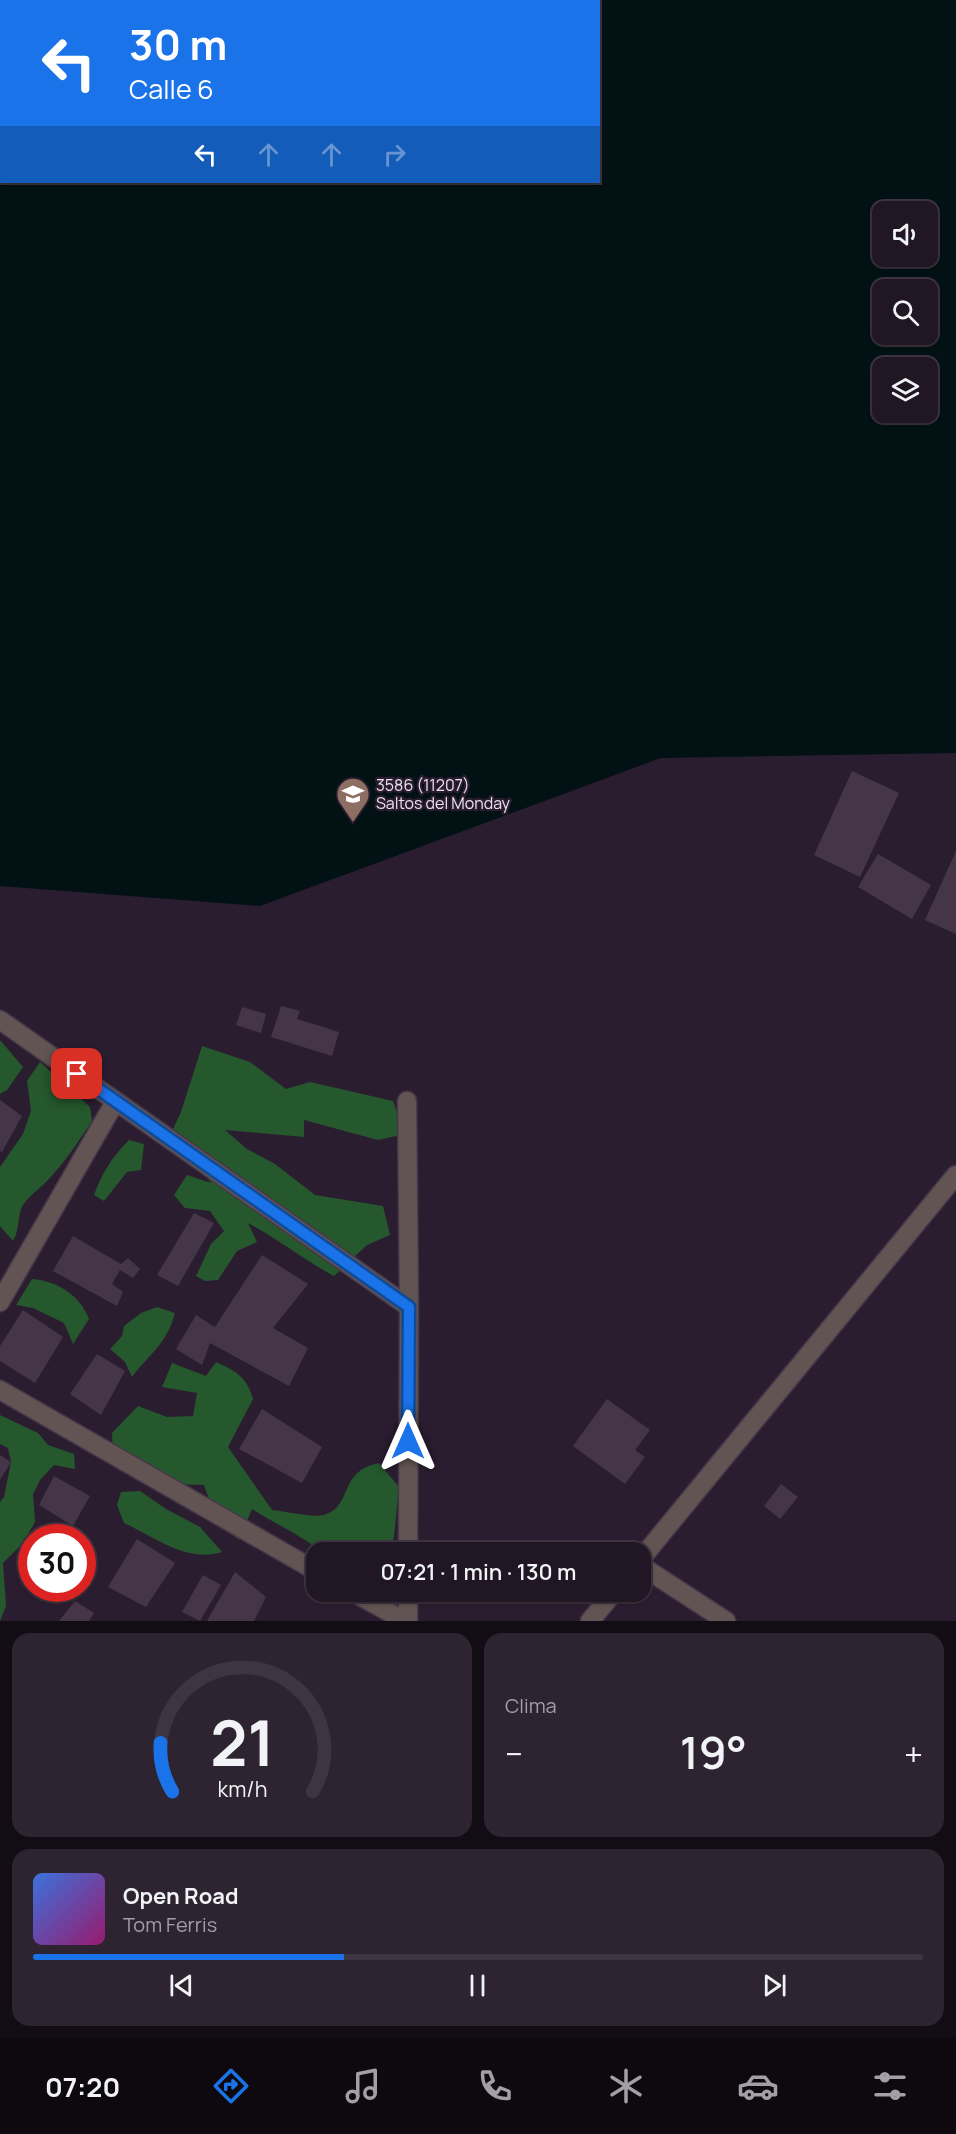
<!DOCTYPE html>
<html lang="es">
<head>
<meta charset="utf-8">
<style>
	:root { --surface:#201624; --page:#2d2331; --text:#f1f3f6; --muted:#a29fa6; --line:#3d3541; --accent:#1a73e8 }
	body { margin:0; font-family:Manrope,sans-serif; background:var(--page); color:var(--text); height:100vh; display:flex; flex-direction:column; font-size:22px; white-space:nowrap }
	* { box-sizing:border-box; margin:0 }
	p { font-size:20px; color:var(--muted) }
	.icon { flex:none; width:33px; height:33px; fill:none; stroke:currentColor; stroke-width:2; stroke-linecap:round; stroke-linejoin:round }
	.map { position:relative; height:1621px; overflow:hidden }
	.details { display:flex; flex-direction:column; gap:12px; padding:12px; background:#120c14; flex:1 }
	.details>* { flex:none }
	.hud { position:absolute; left:0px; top:0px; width:600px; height:183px; box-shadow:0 2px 4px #0004,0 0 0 2px var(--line); background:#1a73e8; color:#fff; overflow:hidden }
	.tools { position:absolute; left:872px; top:201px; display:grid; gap:12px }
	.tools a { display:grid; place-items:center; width:66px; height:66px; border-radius:12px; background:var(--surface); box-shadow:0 2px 4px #0004,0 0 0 2px var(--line); font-size:30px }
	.speed { position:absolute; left:18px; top:1524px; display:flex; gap:12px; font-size:30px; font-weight:700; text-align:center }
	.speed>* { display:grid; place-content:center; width:78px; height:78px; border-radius:50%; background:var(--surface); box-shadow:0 2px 4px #0004,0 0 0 2px var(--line); line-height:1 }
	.speed .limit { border:9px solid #d22; background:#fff; color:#111 }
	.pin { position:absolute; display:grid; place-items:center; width:51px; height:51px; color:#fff; margin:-26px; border-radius:12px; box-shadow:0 3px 9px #0006 }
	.me { position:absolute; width:66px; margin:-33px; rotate:0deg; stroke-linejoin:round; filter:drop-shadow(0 0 4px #0008) }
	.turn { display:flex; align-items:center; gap:21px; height:126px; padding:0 30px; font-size:27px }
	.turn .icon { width:78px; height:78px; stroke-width:2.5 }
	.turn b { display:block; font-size:42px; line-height:51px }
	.lanes { display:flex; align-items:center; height:57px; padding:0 30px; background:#0003; justify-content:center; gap:30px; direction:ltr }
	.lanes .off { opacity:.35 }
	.big { font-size:45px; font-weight:600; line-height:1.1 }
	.details .card { flex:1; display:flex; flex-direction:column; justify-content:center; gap:9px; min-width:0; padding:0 21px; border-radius:18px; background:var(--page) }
	.details .dial { align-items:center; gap:0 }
	.dial svg { height:156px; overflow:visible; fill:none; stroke:var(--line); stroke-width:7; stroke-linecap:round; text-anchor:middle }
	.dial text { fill:var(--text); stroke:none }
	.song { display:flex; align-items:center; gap:18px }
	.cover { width:72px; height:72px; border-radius:9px; background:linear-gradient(135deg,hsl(220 70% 55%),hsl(320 70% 35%)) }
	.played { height:6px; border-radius:3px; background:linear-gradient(90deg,var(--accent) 35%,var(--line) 35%) }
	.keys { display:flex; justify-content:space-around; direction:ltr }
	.heat { display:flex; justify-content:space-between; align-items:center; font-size:33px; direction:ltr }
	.details .tiles { flex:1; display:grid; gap:12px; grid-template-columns:1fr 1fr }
	.card:last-child { grid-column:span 2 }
	.trip { position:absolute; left:306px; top:1542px; width:345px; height:60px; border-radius:18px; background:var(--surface); box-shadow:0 2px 4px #0004,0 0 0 2px var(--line); font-weight:600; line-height:60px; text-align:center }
	.tabs { display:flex; height:96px; justify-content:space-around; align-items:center; background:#0d090e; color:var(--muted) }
	.tabs .icon { width:42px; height:42px }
	.tabs .active { color:var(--accent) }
	.tabs b { font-size:27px; color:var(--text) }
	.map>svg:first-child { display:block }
	.green { fill:#25582d }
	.water { fill:#021214; fill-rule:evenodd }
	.building { fill:#453549 }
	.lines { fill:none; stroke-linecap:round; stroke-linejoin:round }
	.minor-casing { stroke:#46384a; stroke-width:21 }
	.minor { stroke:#615452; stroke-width:18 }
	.route-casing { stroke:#114b97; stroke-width:15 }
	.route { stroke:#1a73e8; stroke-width:10 }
	.labels { text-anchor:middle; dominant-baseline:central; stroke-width:4.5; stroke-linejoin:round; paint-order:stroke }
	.poi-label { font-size:16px; fill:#eae1ed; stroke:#2b1d30; text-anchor:start }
</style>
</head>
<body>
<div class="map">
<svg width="956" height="1621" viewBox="0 0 956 1621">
	<rect width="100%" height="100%" fill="#2b1d30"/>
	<!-- green -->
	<path class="green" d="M0,1040L23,1067L7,1090L0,1094Z
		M202,1046L250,1062L286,1089L310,1082L393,1101L405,1134L378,1140L304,1120V1137L225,1130L247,1149L275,1164L315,1195L383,1206L390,1235L367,1245L334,1276C304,1260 278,1239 248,1223L257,1242L237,1251L218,1280L205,1281L196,1276L211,1244L224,1231L210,1211L185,1208L174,1195L187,1175L211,1183L173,1129L181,1112Z
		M40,1062L90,1107L92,1121C78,1142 64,1164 46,1182C38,1190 30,1195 23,1205C17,1215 20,1230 13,1241L0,1226V1167L23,1134L31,1111L27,1081Z
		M129,1140L144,1144L141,1170L127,1172L104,1201L94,1195C102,1173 112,1157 129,1140Z
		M32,1279C57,1281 80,1295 89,1319L73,1344L64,1323L33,1308L16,1305Z
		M157,1307L175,1313C166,1345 151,1352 132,1377L125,1362L110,1349L122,1336L124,1326L141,1313Z
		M216,1362C236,1371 247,1377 253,1399L228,1447L272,1510C284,1511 315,1518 324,1515C354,1506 337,1472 379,1463L399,1487L394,1537L389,1552H322C301,1535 275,1524 252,1509L239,1540L218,1524L204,1485L160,1484L113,1454L112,1433L138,1406L167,1417L193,1416L197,1393L162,1387L172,1363L206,1376Z
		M0,1415L38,1433L48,1445L74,1454L75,1469L54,1465L40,1480L33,1494L35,1522L23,1543L3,1563L6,1606L0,1621V1502L4,1497L11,1462L8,1448L0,1444Z
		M140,1491L166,1509L200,1527L222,1552C186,1563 155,1537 124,1523L117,1505L121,1492Z"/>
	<!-- water -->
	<path class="water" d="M0,0H956V753L661,758L260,906L0,886ZM2,2H598V182H2ZM882,212H927V256H882ZM882,290H927V334H882ZM882,368H927V412H882Z"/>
	<!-- building -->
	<path class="building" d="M852,771L899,793L860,877L814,855Z
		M956,851V934L925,920Z
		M878,854L931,885L912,919L858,887Z
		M281,1006L300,1011L297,1019L339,1032L332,1056L271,1037Z
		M242,1007L266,1014L261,1033L236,1025Z
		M0,1100L22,1116L2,1152L0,1151Z
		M194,1213L214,1223L178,1286L157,1275Z
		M73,1236L121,1264L128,1258L140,1269L133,1278L120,1270L112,1284L123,1292L117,1306L53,1271Z
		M262,1255L308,1284L273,1328L308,1348L289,1386L210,1343L202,1365L176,1349L196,1315L215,1327Z
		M23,1310L63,1337L35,1383L0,1361V1346Z
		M97,1354L125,1371L101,1415L70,1394Z
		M607,1399L650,1430L635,1450L645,1457L625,1484L573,1446Z
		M262,1409L322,1447L302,1483L239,1449Z
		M0,1455L11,1462L0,1480Z
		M54,1476L90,1496L73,1526L39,1505Z
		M781,1484L798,1497L780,1519L764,1506Z
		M137,1539L175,1563L146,1607L108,1587Z
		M235,1572L266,1597L254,1621H207Z
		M203,1575L221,1585L200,1621L182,1612Z
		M75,1601L94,1613L89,1621H59Z"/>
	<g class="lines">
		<defs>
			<path id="minor" d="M0,1020L409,1307L408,1552
				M407,1101L409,1307
				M0,1302L115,1102
				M0,1390L316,1571
				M640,1560L956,1175
				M640,1565L726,1621
				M353,1592L405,1621
				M408,1621V1592
				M590,1621L614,1592"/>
		</defs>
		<!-- minor casing -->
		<use href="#minor" class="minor-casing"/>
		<!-- minor -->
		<use href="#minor" class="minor"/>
	</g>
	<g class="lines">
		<defs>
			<path id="route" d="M77,1074L409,1307L408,1441"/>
		</defs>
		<!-- route casing -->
		<use href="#route" class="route-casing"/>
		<!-- route -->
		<use href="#route" class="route"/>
	</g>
	<!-- icons -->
	<defs>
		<symbol id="school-pin" viewBox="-11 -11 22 30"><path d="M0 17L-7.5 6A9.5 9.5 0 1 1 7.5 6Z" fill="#8d6e63" stroke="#2b1d30"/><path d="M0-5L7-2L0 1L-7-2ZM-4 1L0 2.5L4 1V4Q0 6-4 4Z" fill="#fff"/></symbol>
	</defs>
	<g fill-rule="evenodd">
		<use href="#school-pin" x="334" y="775" width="38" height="52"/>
	</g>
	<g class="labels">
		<!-- poi labels -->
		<g class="poi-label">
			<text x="376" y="785">3586 (11207)<tspan x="376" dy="18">Saltos del Monday</tspan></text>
		</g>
	</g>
</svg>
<div class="tools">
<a><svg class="icon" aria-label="sound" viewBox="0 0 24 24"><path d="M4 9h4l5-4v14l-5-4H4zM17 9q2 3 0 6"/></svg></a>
<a><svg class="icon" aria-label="search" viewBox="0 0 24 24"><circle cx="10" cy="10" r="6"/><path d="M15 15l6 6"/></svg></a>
<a><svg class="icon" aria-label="layers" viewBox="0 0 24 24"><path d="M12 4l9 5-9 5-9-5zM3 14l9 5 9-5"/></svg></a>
</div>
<div class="speed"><div class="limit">30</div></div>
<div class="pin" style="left:77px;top:1074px;background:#d93025"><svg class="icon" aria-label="arrive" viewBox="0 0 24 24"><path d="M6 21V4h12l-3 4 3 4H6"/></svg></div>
<svg class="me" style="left:408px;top:1441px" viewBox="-20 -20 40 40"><path d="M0-17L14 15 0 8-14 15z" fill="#1a73e8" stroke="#fff" stroke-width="4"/></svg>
<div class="trip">07:21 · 1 min · 130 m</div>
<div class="hud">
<div class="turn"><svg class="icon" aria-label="left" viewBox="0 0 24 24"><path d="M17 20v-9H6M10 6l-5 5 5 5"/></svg><div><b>30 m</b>Calle 6</div></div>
<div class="lanes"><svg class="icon" aria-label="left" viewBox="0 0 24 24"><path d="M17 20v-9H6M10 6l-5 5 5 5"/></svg><svg class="icon off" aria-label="ahead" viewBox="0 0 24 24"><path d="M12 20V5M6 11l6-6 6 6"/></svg><svg class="icon off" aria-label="ahead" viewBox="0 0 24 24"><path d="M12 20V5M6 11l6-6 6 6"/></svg><svg class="icon off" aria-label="right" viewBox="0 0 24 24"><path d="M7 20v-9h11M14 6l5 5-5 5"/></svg></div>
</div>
</div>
<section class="details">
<div class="tiles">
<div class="card dial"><svg viewBox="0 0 100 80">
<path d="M14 69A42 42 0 1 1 86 69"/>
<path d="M14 69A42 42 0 0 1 8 44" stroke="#1a73e8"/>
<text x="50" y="56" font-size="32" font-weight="700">21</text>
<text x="50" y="72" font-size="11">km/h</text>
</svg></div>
<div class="card"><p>Clima</p>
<div class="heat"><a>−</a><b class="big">19°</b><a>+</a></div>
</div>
<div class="card">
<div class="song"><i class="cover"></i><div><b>Open Road</b><p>Tom Ferris</p></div></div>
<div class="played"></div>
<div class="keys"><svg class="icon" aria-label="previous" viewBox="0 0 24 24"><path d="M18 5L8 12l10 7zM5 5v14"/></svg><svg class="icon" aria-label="pause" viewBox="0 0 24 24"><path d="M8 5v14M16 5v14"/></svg><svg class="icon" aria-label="next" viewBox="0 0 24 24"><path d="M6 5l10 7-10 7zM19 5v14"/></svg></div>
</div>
</div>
</section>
<nav class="tabs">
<b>07:20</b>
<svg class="icon active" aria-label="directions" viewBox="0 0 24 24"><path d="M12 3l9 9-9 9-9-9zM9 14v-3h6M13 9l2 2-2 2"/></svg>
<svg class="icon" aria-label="music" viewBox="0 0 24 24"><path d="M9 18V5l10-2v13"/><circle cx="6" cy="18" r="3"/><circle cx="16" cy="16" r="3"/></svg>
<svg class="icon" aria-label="phone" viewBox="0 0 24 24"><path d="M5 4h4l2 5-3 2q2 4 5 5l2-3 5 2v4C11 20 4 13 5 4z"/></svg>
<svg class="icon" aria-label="climate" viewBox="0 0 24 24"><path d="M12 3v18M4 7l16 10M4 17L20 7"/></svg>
<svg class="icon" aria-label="car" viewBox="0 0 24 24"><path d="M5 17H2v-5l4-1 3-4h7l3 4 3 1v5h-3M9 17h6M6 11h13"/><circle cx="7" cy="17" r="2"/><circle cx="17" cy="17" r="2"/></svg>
<svg class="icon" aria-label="filters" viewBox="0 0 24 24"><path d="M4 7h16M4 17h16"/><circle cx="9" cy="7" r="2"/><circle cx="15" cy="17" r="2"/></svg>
</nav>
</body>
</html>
